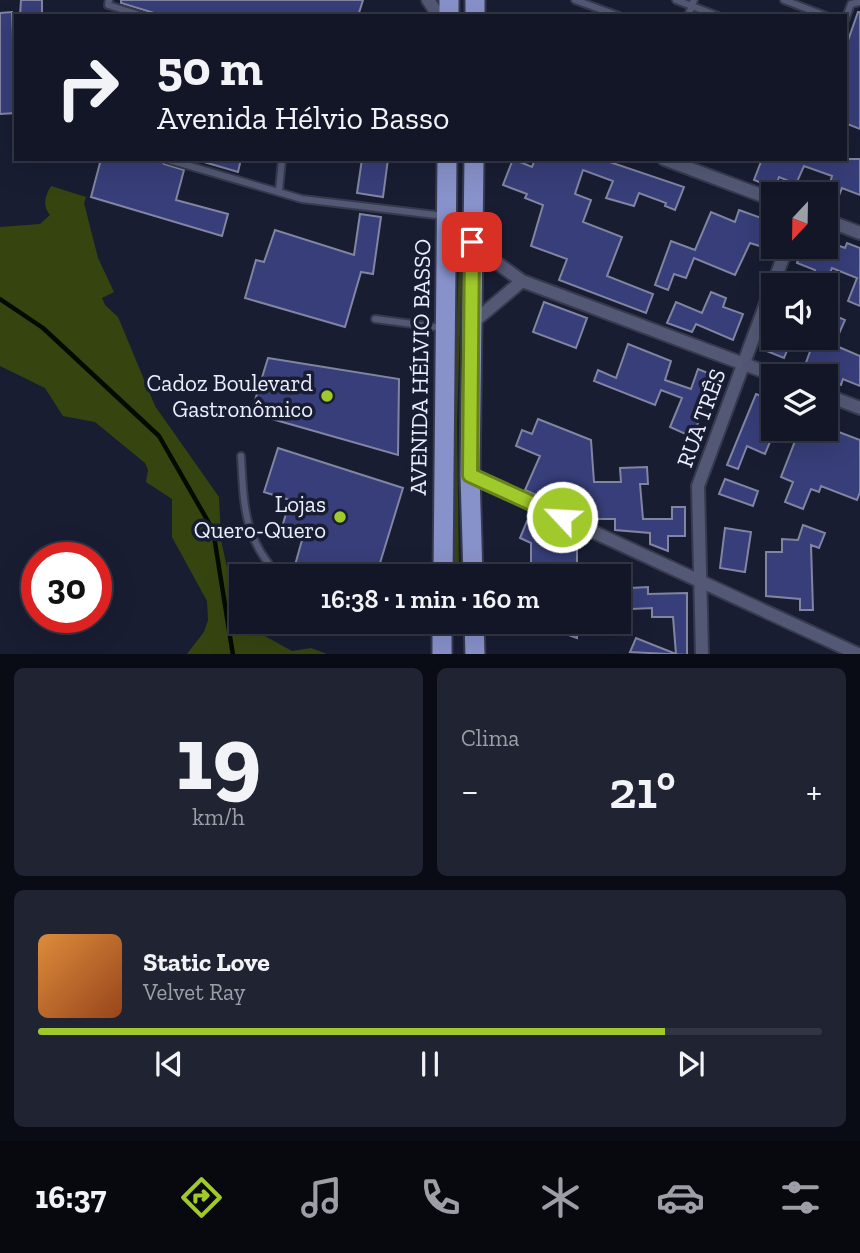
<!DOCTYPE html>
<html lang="pt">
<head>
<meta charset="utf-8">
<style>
	:root { --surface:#131626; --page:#202332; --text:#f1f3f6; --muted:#9d9fa7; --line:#323543; --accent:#a0c92b }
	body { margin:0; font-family:"Zilla Slab",serif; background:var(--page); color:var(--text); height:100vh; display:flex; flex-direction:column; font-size:26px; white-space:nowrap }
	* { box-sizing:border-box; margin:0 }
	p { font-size:23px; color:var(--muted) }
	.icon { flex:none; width:38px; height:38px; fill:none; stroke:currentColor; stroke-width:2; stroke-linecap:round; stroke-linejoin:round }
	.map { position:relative; height:654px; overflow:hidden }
	.details { display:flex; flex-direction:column; gap:14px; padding:14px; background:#0a0c15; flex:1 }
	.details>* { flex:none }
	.banner { position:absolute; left:14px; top:14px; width:833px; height:147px; border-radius:0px; box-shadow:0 7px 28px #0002,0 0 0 2px var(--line); background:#131626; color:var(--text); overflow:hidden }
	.needle { width:46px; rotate:202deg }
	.buttons { position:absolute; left:761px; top:182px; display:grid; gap:14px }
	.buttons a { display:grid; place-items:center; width:77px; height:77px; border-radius:0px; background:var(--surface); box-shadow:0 7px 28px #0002,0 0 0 2px var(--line); font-size:35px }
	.speed { position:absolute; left:21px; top:542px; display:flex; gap:14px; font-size:35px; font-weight:700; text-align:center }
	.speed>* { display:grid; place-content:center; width:91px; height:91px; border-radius:50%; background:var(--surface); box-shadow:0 7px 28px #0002,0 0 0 2px var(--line); line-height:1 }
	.speed .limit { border:10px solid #d22; background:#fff; color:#111 }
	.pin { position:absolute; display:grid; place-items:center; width:60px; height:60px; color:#fff; margin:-30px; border-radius:14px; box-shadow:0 4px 10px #0006 }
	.me { position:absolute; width:77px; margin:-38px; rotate:295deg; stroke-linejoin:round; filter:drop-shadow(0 0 5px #0008) }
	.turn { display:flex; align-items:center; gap:24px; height:147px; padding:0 28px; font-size:32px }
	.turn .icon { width:91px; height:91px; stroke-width:2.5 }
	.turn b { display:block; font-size:49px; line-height:60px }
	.big { font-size:52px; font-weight:600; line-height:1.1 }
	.details .widget { flex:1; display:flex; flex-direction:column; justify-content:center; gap:10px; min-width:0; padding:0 24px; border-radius:10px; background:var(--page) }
	.details .dial { align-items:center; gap:0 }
	.dial b { font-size:91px; line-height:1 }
	.song { display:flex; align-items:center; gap:21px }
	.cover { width:84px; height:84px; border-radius:10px; background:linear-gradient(135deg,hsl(30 70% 55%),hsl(20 70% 35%)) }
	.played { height:7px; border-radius:4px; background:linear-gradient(90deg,var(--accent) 80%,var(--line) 80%) }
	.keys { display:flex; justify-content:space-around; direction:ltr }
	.heat { display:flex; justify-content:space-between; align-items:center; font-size:38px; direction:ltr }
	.details .tiles { flex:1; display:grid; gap:14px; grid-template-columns:1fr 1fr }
	.widget:last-child { grid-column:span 2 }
	.trip { position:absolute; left:229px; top:564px; width:402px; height:70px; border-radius:0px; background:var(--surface); box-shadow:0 7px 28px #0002,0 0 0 2px var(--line); font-weight:600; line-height:70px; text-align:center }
	.menu { display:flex; height:112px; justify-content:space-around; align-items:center; background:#08090f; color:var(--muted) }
	.menu .icon { width:49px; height:49px }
	.menu .current { color:var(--accent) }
	.menu b { font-size:32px; color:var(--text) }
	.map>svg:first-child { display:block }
	.green { fill:#364510 }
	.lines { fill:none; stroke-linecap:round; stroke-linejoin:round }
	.stream { stroke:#050a00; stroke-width:4.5 }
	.building { fill:#373e79; stroke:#8085a1; stroke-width:2 }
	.service-casing { stroke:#373a4f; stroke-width:10 }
	.minor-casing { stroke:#373a4f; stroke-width:16 }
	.primary-casing { stroke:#373a4f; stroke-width:23 }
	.service { stroke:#535874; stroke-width:6 }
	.minor { stroke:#535874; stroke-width:12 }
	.primary { stroke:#8892ca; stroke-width:19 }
	.route-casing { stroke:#68831c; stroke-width:18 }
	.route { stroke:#a0c92b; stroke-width:12 }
	.poi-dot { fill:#a0c92b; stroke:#191d32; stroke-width:2.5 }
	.labels { text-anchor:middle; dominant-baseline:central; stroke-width:7; stroke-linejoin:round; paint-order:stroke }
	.street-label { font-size:23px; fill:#eceffe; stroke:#191d32 }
	.poi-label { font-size:23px; fill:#eceffe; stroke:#191d32; text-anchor:end }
</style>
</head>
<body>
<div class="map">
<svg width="860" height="655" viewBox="0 0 860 655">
	<rect width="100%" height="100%" fill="#191d32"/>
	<!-- green -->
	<path class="green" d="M51,186L86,197L84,203L98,258L114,292L102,298L105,305L118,317L155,406L219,497L221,540L229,577L241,582V616L234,621L235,627L247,626L292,651L311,648L327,654H187L204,632L208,620L207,601L172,537V499L146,482L148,470L145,463L95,422L63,416L45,388L0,366V227L40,224L50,215C42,205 45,196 51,186Z
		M460,236H463L457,422L459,576H453V423Z"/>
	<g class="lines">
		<!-- stream -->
		<path class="stream" d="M0,299L43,328L159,436L213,530L233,655"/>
	</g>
	<!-- building -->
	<path class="building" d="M21,0H42V16H20Z
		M121,0H363L358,16H164L121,3Z
		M12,12L16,113L0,114V13Z
		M858,12H860V129L845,123V49Z
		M101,159L135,162L142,159L152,162L153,159H160L164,164L184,170L176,200L228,214L222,236L91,197Z
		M205,159H241L238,172L204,162Z
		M362,159H388L383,197L357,193Z
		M513,159L532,167L535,159H601L684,187L675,210L665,206L666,203L639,193L634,206L606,198L613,181L583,170L575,194L591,200L583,222L622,237L607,276L653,294L646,313L559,280L567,259L531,246L543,205L525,198L527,194L503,185Z
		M762,159H860V195L842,188L836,203L826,199L832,176L804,166L796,184L779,177L775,188L754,180Z
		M739,210L764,219L765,216L774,219V235L769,249L750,243L735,275L694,258L686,278L674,274L668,290L655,285L671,241L695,250L711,212L735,222Z
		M360,214L381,217L373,274L361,272L345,327L245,298L256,260L264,262L275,230L354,255Z
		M826,241L845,248L847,243L860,248V306L848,301L857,278L832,268L825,285H809L815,270L797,263L802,247H826Z
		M711,292L726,298L723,307L743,314L733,340L696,324L692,332L667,323L676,302L702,313Z
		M544,302L587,318L576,348L533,332Z
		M826,312L845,320L834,345L860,356V386L843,379L841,385L804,368L815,338H826Z
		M769,338H792L784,358L764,350Z
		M628,344L671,361L665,380L691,389L698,369L718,377L692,437L670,427L682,398L661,390L655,405L594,381L598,370L616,378Z
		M268,358L399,379L398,455L251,413Z
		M756,394L774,401L763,429H831L860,440V492L857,500L821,486L819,492L811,489L803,509L785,502L793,482L781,477L795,441L774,432L765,454L747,446L738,469L727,465Z
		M538,419L591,440L594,482H621L620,468L647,467L648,484H640L643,519H672V507H685V536H668V551L650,544V533L615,530V519H590L525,490L540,456L516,446L522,430L532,434Z
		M278,448L403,488L376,576H292L302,540L280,534L290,500L264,492Z
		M725,479L758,491L753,506L719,494Z
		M527,521L551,531L552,528L577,540V576H531V543L520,538Z
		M803,525L825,533L819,548L811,545L813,610H800V599L766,596V552H782V539L798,540Z
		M725,528L751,532L745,572L720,568Z
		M648,587V594L687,593V655L630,652L636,638L676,654L673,617H652V608L632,609L630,588Z
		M535,621H577V638L535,623Z"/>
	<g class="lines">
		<defs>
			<path id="service" d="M109,0L108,5L143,16
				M575,0L619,16
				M676,0L718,16
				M784,0L826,16
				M688,16L694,0
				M845,20L851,4L860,2
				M166,159L302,199L444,216
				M279,191L282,159
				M375,319L443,328
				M241,456C244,505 243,538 279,576"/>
			<path id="minor" d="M428,0L439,16
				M664,159L774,200
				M826,220L860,233
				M472,245L522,281L776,376
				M471,324L522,281
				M826,395L860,408
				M470,475L860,655
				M702,655L698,486L787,247"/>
			<path id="primary" d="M475,0V16
				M449,16V0
				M443,576L447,159
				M473,576L470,475L474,159
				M474,621L475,655
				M442,655V621"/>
		</defs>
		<!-- service casing -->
		<use href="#service" class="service-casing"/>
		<!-- minor casing -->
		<use href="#minor" class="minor-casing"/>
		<!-- primary casing -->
		<use href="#primary" class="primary-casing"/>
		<!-- service -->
		<use href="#service" class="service"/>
		<!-- minor -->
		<use href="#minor" class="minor"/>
		<!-- primary -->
		<use href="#primary" class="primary"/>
	</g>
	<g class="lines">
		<defs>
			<path id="route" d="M472,242L470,475L562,517"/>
		</defs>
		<!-- route casing -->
		<use href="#route" class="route-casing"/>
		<!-- route -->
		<use href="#route" class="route"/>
	</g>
	<!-- markers -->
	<g class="poi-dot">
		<circle cx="327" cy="396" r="7"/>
		<circle cx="340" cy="517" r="7"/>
	</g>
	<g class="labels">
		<!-- street labels -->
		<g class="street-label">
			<text transform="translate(420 367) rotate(-89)">AVENIDA HÉLVIO BASSO</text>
			<text transform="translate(701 418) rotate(-70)">RUA TRÊS</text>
		</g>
		<!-- poi labels -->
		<g class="poi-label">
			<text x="313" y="383">Cadoz Boulevard<tspan x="313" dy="26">Gastronômico</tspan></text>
			<text x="326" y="504">Lojas<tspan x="326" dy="26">Quero-Quero</tspan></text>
		</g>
	</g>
</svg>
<div class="buttons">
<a><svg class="needle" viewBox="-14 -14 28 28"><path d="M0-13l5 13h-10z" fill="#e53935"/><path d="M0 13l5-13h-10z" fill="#9d9fa7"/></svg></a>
<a><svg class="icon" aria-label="sound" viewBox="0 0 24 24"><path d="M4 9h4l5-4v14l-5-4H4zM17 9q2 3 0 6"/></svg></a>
<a><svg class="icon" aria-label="layers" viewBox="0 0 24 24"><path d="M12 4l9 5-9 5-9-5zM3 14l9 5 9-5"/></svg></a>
</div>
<div class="speed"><div class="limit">30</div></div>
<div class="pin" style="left:472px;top:242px;background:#d93025"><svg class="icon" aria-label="arrive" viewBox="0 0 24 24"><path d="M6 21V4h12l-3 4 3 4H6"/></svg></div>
<svg class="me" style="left:562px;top:517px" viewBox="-20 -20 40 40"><circle r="17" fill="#a0c92b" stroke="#fff" stroke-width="3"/><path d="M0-11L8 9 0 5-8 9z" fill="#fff"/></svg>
<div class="trip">16:38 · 1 min · 160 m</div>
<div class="banner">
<div class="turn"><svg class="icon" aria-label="right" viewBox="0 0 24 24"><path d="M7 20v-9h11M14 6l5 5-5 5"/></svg><div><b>50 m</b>Avenida Hélvio Basso</div></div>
</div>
</div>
<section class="details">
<div class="tiles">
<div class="widget dial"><b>19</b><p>km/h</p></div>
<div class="widget"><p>Clima</p>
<div class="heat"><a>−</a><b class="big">21°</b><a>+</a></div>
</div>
<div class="widget">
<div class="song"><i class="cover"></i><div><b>Static Love</b><p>Velvet Ray</p></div></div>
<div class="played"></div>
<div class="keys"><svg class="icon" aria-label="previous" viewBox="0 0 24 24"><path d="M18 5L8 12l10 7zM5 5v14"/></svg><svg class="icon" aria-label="pause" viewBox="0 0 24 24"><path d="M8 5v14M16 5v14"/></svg><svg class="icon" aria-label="next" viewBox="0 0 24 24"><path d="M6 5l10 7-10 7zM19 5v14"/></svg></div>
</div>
</div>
</section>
<nav class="menu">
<b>16:37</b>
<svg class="icon current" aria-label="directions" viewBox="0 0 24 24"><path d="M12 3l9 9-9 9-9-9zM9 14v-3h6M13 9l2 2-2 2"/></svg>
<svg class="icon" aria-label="music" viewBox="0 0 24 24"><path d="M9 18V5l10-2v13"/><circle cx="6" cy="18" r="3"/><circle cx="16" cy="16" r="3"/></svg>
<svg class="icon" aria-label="phone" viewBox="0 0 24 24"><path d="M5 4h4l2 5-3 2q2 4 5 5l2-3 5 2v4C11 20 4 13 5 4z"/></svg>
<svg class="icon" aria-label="climate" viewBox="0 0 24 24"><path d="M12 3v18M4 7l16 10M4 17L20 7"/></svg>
<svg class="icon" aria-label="car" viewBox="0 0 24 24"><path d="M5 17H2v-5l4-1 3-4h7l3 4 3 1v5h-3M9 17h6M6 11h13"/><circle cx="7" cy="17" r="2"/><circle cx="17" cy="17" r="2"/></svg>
<svg class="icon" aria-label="filters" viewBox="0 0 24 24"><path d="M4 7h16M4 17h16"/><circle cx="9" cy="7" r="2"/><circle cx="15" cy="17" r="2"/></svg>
</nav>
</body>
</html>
